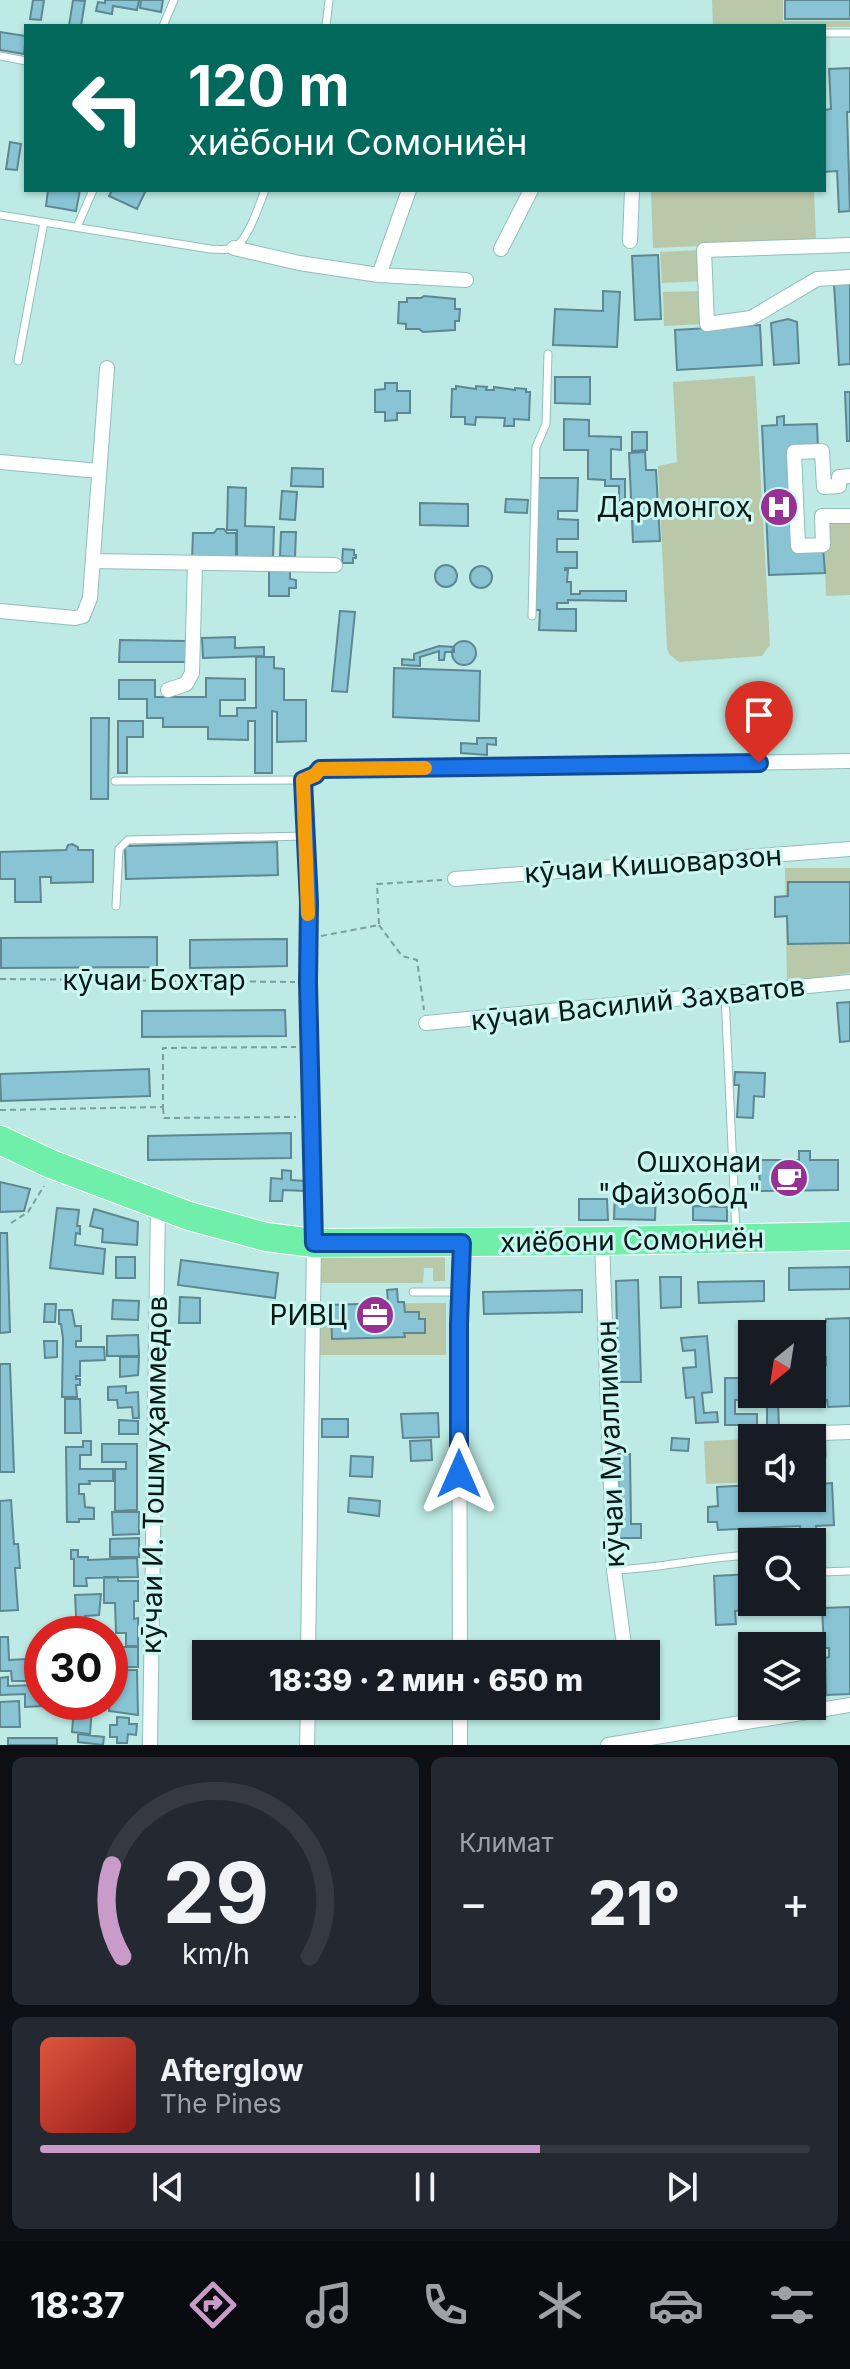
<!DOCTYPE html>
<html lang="ru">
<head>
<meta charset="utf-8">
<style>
	:root { --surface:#171b24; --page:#242831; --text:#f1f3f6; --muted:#9ea1a6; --line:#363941; --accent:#c99bc9 }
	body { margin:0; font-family:Inter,sans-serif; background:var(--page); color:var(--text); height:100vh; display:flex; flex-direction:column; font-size:30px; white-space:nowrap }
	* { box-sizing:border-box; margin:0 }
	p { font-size:26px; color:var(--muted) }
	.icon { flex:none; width:44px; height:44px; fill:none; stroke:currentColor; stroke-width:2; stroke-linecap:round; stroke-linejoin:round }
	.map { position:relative; height:1745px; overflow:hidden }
	.sheet { display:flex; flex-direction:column; gap:12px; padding:12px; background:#0d0f14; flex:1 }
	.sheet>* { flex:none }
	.banner { position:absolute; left:24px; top:24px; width:802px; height:168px; border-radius:0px; box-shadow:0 2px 6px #0004; background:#00695c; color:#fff; overflow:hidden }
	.needle { width:52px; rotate:210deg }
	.controls { position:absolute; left:738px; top:1320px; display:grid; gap:16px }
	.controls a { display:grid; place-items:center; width:88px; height:88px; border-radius:0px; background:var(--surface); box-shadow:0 2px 6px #0004; font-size:40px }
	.speed { position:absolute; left:24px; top:1616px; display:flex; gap:16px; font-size:40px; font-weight:700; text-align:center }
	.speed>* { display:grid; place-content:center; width:104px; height:104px; border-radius:50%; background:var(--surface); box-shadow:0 2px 6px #0004; line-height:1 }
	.speed .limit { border:12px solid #d22; background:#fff; color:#111 }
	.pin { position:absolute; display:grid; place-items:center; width:68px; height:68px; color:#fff; margin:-82px -34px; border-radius:50% 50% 50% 0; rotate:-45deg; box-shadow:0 0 8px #0007 }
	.pin .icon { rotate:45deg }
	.me { position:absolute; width:88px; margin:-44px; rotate:0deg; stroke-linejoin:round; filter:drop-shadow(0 0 6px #0008) }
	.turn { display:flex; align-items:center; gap:28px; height:168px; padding:0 32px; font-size:36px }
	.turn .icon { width:104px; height:104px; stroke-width:2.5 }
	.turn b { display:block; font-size:56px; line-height:68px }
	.big { font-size:60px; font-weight:800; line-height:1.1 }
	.sheet .tile { flex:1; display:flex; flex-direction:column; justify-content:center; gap:12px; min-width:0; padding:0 28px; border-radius:12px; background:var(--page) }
	.sheet .dial { align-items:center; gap:0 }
	.dial svg { height:208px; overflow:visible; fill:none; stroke:var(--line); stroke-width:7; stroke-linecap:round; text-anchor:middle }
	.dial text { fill:var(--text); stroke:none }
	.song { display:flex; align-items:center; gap:24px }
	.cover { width:96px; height:96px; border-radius:12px; background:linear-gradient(135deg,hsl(10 70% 55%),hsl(0 70% 35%)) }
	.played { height:8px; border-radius:4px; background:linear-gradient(90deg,var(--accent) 65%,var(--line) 65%) }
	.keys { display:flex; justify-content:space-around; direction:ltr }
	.heat { display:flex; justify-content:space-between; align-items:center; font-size:44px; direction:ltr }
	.sheet .tiles { flex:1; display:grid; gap:12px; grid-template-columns:1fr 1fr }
	.tile:last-child { grid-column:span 2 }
	.trip { position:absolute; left:192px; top:1640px; width:468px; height:80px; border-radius:0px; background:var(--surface); box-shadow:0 2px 6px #0004; font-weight:800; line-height:80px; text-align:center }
	.tab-bar { display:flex; height:128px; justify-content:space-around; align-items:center; background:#090b0e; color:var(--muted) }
	.tab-bar .icon { width:56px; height:56px }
	.tab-bar .on { color:var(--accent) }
	.tab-bar b { font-size:36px; color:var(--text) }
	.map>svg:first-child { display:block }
	.green { fill:#b9c8a8 }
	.building { fill:#88c4d3; stroke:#5e8791; stroke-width:2 }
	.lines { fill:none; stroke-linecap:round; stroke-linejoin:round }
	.lane-casing { stroke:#92beb8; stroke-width:9 }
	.street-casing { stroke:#92beb8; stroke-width:16 }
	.highway-casing { stroke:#fff; stroke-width:30 }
	.path { stroke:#7b9e99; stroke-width:2; stroke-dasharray:6 4; stroke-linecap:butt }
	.lane { stroke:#fff; stroke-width:7 }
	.street { stroke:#fff; stroke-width:14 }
	.highway { stroke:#6fefaa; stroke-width:28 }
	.route-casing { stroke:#114b97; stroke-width:20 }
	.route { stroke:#1a73e8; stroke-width:14 }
	.slow { stroke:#f59e0b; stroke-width:14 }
	.labels { text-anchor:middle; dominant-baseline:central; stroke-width:6; stroke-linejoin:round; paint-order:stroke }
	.poi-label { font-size:28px; fill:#081917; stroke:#caf7f1; text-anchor:end }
	.street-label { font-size:28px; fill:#081917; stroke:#caf7f1 }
</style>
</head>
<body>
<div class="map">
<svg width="850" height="1745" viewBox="0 0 850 1745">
	<rect width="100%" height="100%" fill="#bdeae4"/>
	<!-- green -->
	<path class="green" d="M712,0H783V21H850V27L713,26Z
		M651,190H814L816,241L653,248Z
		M701,250L703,281L662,283L660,252Z
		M702,291L704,324L664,326L663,292Z
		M755,376L770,645L762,656L679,662L670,655L667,649L658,466L677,462L673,382Z
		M850,516V595L826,596L823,517Z
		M785,868H850V973L787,982Z
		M319,1252H445V1281H433V1268H424L423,1283H319Z
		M446,1303V1355H317L316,1304Z
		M752,1439V1482L706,1484L704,1441Z"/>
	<!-- building -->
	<path class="building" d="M33,0H44L41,20L30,19Z
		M73,0L85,1L81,26H69Z
		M105,0H139L137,10L113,6L112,14L96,11L98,2L105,3Z
		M141,0H163L161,12L140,8Z
		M785,0H850V19H785Z
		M0,32L26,36L24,54L0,50Z
		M850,68V112H847L850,211L839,212L837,171L824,172V110L831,109L829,69Z
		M10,142L21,144L17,170L6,169Z
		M48,190H80L76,211L46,206Z
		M112,190H146L137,209L109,196Z
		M658,255L661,319L635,320L632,256Z
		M850,283V364L839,365L834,284Z
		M603,291L620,292L617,347L553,345L555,309L603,311Z
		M424,296L455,299V309H460L459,321H455V330L423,332L419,329H406V324L398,323L399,302H407V298H421Z
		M788,319L797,322L799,363L774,365L771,323Z
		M760,325L762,365L677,370L675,330Z
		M555,377H590V404L555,403Z
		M385,383H397V391H410V413H397V420L385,421V412H375V390L385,389Z
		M456,386L476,389V386L487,387L486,390H494V387L515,390V388L526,389V392H530L529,420L514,419V426H504L505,418L476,417L475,425L465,424V417H451L452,389H456Z
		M845,392H850V441H847Z
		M784,416V425L817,424L818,449L792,450L797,548L823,546L825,573L769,575L762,426L777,425V417Z
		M564,419L589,420V436L621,437V450L611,449V479H625V511H619V486H605V480L588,479V450H564Z
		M632,432H647V450L632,451Z
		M645,452L646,470H656L660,541L633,542L629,453Z
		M292,468L323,469V487L291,486Z
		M536,478H578L577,511H558V519L578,520V539H557V552H577V568H565V570H568L567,582H571V594H580V591H626V601L568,600V603H557V609H576V631L539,630L540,610H535Z
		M228,487L246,488L245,526L274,527L273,559L237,558V530H227Z
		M282,491L297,492L295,520L280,519Z
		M506,499L528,500L527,513L505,512Z
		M420,503L468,504V526L420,525Z
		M217,529H224L227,533H236V560H192L193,533H214Z
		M281,532H296L295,557L280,556Z
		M343,549L354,550V555H356V558H353V563H342Z
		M435 576a11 11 0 1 1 22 0a11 11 0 1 1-22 0Z
		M470 577a11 11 0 1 1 22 0a11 11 0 1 1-22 0Z
		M269,571H290V579L296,580V588H289V596H269Z
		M340,611L355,612L347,692L332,691Z
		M235,637V648L264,647V656L203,658L202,638Z
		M120,640L187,641V662H119Z
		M452 653a12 12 0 1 1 24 0a12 12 0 1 1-24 0Z
		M439,646L454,647V652H445L444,660H439V651L420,657V666L402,665V659L414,660V654Z
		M256,657H274V668L284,669V700H306V741L277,742V712L272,711V773H255V721H248V740L208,739V727H163V718H147V699H119V680H155V697H206V678L245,679V700H220V716H237V708H256Z
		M394,668L480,671L479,721L393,717Z
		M91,718H109L108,799H91Z
		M118,721H143V737H127V773H118Z
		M477,738H496V745L487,744V755L461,753V743L477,744Z
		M277,842L278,875L126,879L125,846Z
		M72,844L78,847V850H93V882L51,883V877H40L41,902H15V879H0V852L66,850L68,845Z
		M788,882H850V943L788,944L787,916L775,917V897L788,896Z
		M157,937V967L1,968V938Z
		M287,939V966L190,968V940Z
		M850,1002V1041L840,1042L837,1003Z
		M285,1010L286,1036L142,1037V1011Z
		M149,1069L150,1096L1,1101L0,1074Z
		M735,1072L765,1073L764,1097L754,1096L753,1118L737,1117L739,1085H734Z
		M291,1133V1158L148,1160V1136Z
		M799,1151H810V1160H838V1190L760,1191L759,1160H799Z
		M282,1170L291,1171V1180L305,1181V1191L283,1190L282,1201H270L271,1178L282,1179Z
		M0,1182L30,1189L24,1211L0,1212Z
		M615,1190H656L655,1220L614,1219Z
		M579,1199H607L608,1220H579Z
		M693,1206L727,1207V1221L693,1220Z
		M57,1208L79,1210L77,1226H80V1234L76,1233L75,1245L105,1249L103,1274L50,1268Z
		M94,1209L138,1222L137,1245L102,1242L103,1229L90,1226Z
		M0,1233H7L10,1332L0,1333Z
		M116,1257H135V1278H116Z
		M181,1260L278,1273L275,1298L178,1285Z
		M850,1267V1289L789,1290V1268Z
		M660,1277H681V1307L661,1308Z
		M638,1280L641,1382H618L616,1281Z
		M764,1281V1301L699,1303L698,1282Z
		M397,1289L398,1302H404L405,1312H419V1319H425V1333H404L405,1337L332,1339L331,1305L388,1303L387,1290Z
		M582,1290V1312L484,1314L483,1292Z
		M180,1297L200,1298V1323H179Z
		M113,1300L139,1301L138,1320L112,1319Z
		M45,1304H56L55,1322H44Z
		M59,1310H72L75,1326H81V1341H76V1347H104L105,1360L80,1361V1376H76V1379H80V1385H76L77,1397H62L63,1338L61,1324H59Z
		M850,1318V1406L828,1407L827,1400H823L822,1365H826V1357H822L821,1322H826V1319Z
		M138,1335L139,1356H107V1336Z
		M707,1336L712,1392L702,1393L704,1413L717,1412L718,1422L696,1423L694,1397L686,1398L683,1368L696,1367L695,1350L683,1351L681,1338Z
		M44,1341H57V1357L45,1358Z
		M120,1357H139L138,1375L120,1377Z
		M0,1364H10L14,1472H0Z
		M725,1378H752V1394H787V1401H778L779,1428H767V1400H735V1414H757V1425H725Z
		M126,1386V1393L138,1392L139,1418H133L132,1407L118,1408L117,1400H108V1387Z
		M65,1399H80L81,1433H65Z
		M438,1413L439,1437L403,1438L401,1414Z
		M322,1419H348V1437H322Z
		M119,1420L138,1421V1434H119Z
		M672,1438L689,1439L688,1451L671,1450Z
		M431,1440L432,1460L411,1461L410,1441Z
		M812,1440H815L817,1484L832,1483L834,1525L816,1526L817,1537L801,1538L800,1526L718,1530L717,1522H708V1507L718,1506L717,1487L752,1485V1498H812Z
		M83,1441H91V1455H80V1469H113V1481H89L90,1484H79V1494H84L85,1507L94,1508V1519H79V1522H67L66,1447H83Z
		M102,1444H137V1510L115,1511V1469H126V1462H102Z
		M618,1454H630L631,1524H641V1538H619Z
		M351,1456L373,1457L372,1477L350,1476Z
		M349,1498L380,1501L379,1516L348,1512Z
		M11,1500L14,1544H18L20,1568H15L18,1610L0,1611V1501Z
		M112,1512H139V1534L113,1535Z
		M139,1538V1557H110V1539Z
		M71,1550H78V1557H88V1560L137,1558L138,1577L86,1578L87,1586H74V1559H71Z
		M752,1574V1602H769L770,1609L735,1611L736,1624L716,1625L714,1576Z
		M104,1577H118V1581H138V1601H134V1619L138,1618V1646H126V1633H116L115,1603H104Z
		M101,1594L99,1615L85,1616L86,1634H77L75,1595Z
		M850,1607V1694L826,1695L825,1658L829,1657V1648H824L822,1608Z
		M0,1637H8L9,1660L27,1659L28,1681H12L11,1671H0Z
		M110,1647H138V1667H110Z
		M110,1670H137L138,1715L109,1711Z
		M8,1677V1686L37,1685V1689L42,1688V1702H62V1705L25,1707V1694L0,1695V1678Z
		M19,1701L20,1727H0V1702Z
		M74,1706L92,1708L90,1734L72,1732Z
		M117,1717L129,1718V1724H137L136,1735L128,1734L127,1743H117V1737H110V1725H117Z
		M78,1734L104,1737L103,1745L78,1742Z
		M8,1738H57V1745H8Z"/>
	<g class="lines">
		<defs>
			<path id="lane" d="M163,26L174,0
				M326,26L329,0
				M824,33H850
				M0,56L26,61
				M0,215L210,249C218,249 229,251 235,247C249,238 259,205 265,190
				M77,227L93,190
				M18,361L44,222
				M532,616L536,447L546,424L548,354
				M115,781L303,780
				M116,906L119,849L128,840L306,836
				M725,995L736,1234
				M413,1292H460
				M812,1565L821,1572L850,1571
				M614,1570C661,1568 706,1557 752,1555"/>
			<path id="street" d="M630,241L632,190
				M850,245L704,250L707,324L751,318L817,279L850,277
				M234,248L299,263L379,275L466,280
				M501,249L531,190
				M379,275L409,190
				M0,462L99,471
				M850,476L839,477V486L824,487L822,451L794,452L798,546L823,545L822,516H850
				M93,561L335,565
				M0,611L75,618L83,616L90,598L107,368
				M168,690L186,684L192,673L195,563
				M455,879L850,849
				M426,1023L850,982
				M602,1241L614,1570L624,1645
				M819,1455L818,1438L822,1433L850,1432
				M308,1654L314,1243L308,982L309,902L303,780L315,775L320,769L517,767L850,761
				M460,1654L459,1324L462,1243
				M460,1706V1745
				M150,1745L158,1206
				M307,1745L308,1706
				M608,1745L850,1705"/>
			<path id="highway" d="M0,1140L51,1164L189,1216L266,1237L314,1243L602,1241L850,1236"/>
		</defs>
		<!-- lane casing -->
		<use href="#lane" class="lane-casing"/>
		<!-- street casing -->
		<use href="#street" class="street-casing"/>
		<!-- highway casing -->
		<use href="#highway" class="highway-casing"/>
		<!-- path -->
		<path class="path" d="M379,925L402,956L417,960L424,1010
			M321,936L379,925L377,884L442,880
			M0,979L295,982
			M163,1108L164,1118L296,1117
			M0,1110L163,1107V1048L296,1047
			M11,1223L28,1212L44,1186"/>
		<!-- lane -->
		<use href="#lane" class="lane"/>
		<!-- street -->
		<use href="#street" class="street"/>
		<!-- highway -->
		<use href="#highway" class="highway"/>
	</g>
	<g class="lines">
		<defs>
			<path id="route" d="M459,1474V1324L462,1243H314L308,982L309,902L303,780L315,775L320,769L759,763"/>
		</defs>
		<!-- route casing -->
		<use href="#route" class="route-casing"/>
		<!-- route -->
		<use href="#route" class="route"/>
		<!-- slow -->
		<path class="slow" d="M308,914L303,780L315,775L320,769L425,768"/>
	</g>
	<!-- icons -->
	<defs>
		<symbol id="hospital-disc" viewBox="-11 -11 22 22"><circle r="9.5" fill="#993093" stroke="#caf7f1"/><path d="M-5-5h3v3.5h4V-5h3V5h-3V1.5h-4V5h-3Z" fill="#fff"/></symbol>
		<symbol id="cafe-disc" viewBox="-11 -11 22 22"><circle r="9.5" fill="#993093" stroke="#caf7f1"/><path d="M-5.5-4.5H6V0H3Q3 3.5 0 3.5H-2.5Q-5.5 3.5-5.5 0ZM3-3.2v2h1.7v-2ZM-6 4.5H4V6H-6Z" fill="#fff"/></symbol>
		<symbol id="office-disc" viewBox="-11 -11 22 22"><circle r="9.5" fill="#993093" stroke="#caf7f1"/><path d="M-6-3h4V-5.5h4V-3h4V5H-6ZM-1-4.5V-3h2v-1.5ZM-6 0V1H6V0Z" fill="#fff"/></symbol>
	</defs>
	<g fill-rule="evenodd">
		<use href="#hospital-disc" x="757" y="485" width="44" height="44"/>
		<use href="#cafe-disc" x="767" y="1156" width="44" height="44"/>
		<use href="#office-disc" x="353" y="1293" width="44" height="44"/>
	</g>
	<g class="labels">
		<!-- poi labels -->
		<g class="poi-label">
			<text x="751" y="507">Дармонгоҳ</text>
			<text x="761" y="1162">Ошхонаи<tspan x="761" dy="32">"Файзобод"</tspan></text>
			<text x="347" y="1315">РИВЦ</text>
		</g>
		<!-- street labels -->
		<g class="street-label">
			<text transform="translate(653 864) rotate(-4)">кӯчаи Кишоварзон</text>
			<text x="154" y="980">кӯчаи Бохтар</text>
			<text transform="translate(638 1003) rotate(-6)">кӯчаи Василий Захватов</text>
			<text transform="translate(632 1240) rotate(-1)">хиёбони Сомониён</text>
			<text transform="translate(610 1444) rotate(-92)">кӯчаи Муаллимон</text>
			<text transform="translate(154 1475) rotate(-89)">кӯчаи И. Тошмуҳаммедов</text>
		</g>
	</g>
</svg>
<div class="controls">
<a><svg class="needle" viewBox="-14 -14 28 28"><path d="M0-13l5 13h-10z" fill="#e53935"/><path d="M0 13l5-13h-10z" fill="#9ea1a6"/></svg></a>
<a><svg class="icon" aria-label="sound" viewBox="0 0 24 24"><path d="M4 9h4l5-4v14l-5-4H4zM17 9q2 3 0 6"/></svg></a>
<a><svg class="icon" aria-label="search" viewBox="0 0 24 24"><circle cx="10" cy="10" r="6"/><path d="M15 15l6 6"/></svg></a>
<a><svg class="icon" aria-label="layers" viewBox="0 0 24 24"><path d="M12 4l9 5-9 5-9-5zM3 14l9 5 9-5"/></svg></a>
</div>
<div class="speed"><div class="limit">30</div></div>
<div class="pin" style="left:759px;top:763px;background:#d93025"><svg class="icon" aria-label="arrive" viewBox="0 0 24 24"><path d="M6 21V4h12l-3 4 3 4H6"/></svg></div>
<svg class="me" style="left:459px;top:1474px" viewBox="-20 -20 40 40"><path d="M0-17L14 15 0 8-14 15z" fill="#1a73e8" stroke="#fff" stroke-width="4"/></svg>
<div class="trip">18:39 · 2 мин · 650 m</div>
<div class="banner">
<div class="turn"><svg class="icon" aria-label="left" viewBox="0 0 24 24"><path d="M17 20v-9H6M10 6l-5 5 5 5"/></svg><div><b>120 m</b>хиёбони Сомониён</div></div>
</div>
</div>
<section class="sheet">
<div class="tiles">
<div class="tile dial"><svg viewBox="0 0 100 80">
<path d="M14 69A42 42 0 1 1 86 69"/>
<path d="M14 69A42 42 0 0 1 10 34" stroke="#c99bc9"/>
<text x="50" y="56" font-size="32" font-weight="700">29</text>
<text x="50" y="72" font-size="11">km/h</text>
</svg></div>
<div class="tile"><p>Климат</p>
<div class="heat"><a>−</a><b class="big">21°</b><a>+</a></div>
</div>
<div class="tile">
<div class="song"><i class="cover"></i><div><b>Afterglow</b><p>The Pines</p></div></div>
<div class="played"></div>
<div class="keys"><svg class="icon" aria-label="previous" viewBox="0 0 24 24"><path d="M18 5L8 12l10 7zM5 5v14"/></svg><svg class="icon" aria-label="pause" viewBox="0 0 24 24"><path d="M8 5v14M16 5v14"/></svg><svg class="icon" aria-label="next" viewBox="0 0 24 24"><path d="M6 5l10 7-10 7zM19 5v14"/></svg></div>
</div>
</div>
</section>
<nav class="tab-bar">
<b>18:37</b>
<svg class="icon on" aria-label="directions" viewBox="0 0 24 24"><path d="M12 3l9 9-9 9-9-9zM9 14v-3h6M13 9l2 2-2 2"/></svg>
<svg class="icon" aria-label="music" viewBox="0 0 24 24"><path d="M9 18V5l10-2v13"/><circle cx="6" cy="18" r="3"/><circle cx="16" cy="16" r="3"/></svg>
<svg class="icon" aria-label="phone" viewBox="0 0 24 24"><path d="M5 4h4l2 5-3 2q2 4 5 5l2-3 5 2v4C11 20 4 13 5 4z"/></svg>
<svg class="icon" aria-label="climate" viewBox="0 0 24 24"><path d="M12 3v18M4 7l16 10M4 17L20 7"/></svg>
<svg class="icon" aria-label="car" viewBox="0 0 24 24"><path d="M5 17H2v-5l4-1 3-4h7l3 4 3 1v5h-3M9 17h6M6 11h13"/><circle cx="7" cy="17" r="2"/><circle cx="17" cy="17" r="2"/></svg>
<svg class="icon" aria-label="filters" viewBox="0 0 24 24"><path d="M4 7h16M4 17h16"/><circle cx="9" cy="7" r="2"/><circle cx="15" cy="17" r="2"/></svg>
</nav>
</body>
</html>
